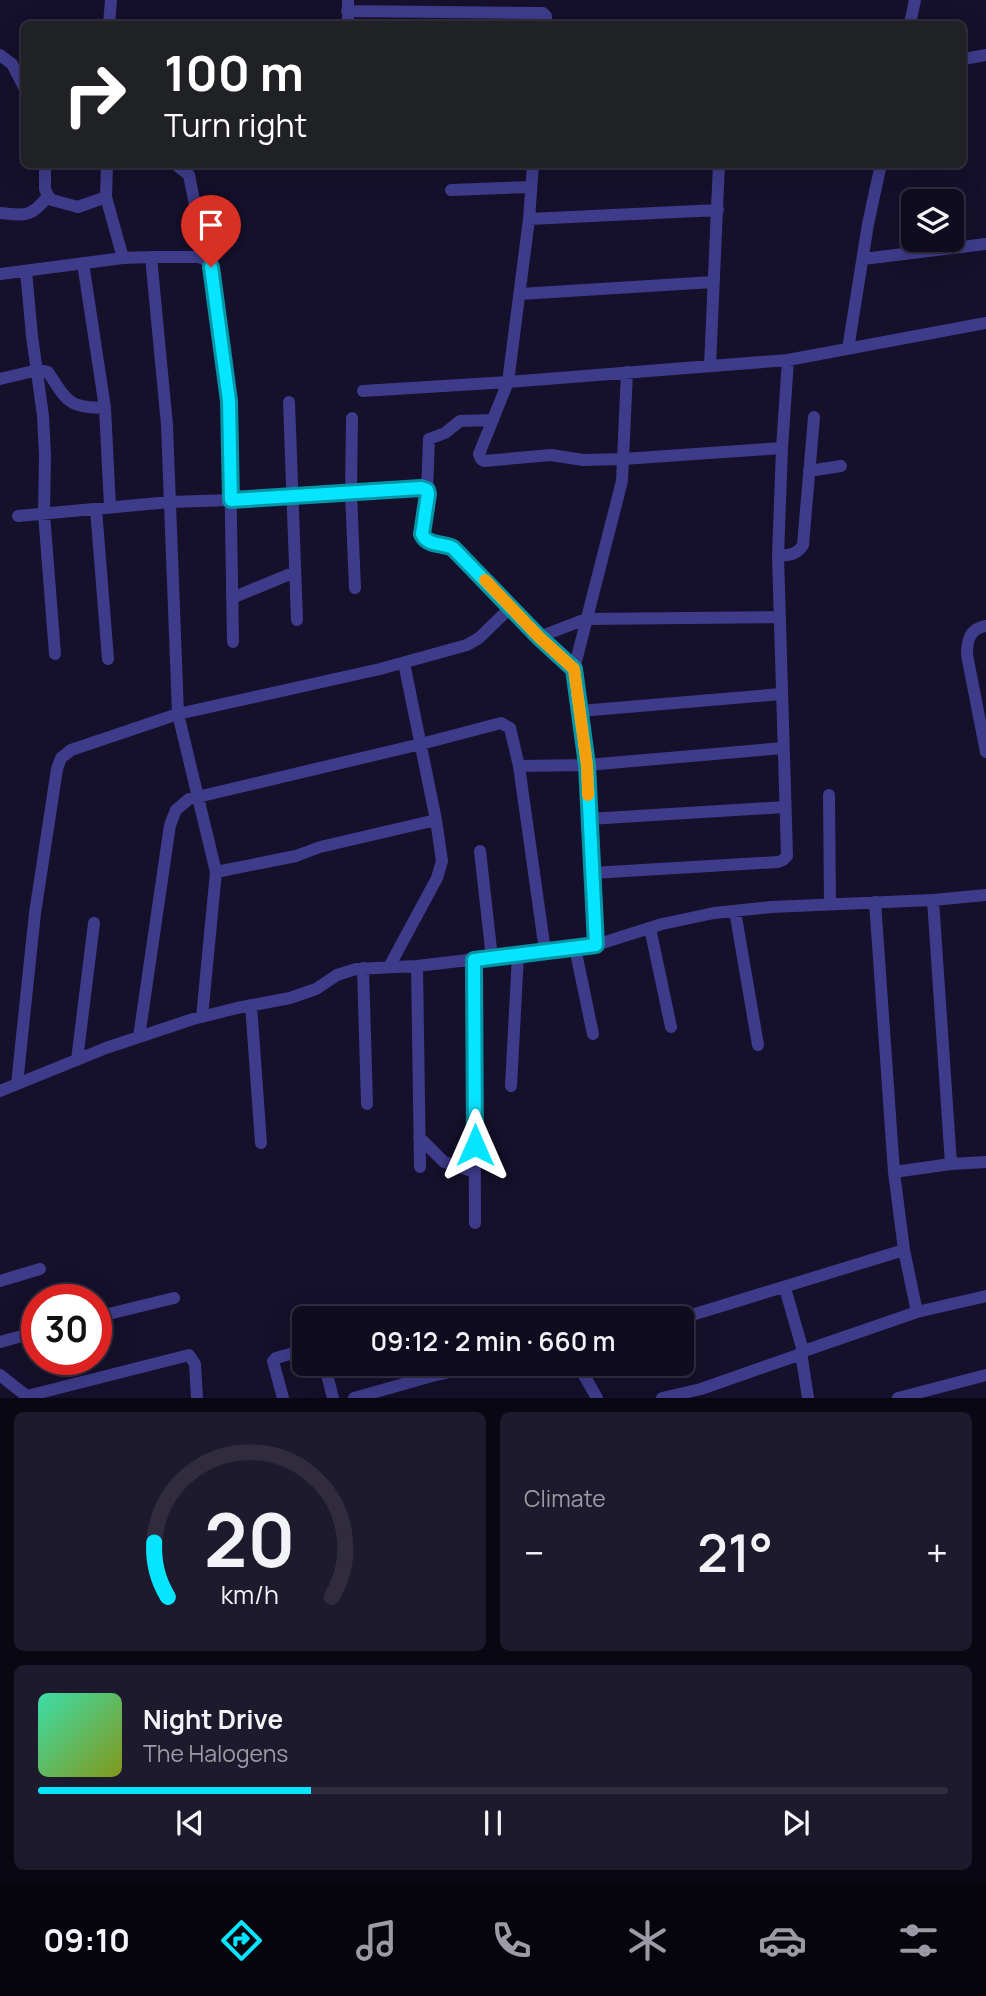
<!DOCTYPE html>
<html lang="en">
<head>
<meta charset="utf-8">
<style>
	:root { --surface:#100c20; --page:#1e1a2d; --text:#f1f3f6; --muted:#9c9ba5; --line:#302c3e; --accent:#06e5ff }
	body { margin:0; font-family:Manrope,sans-serif; background:var(--page); color:var(--text); height:100vh; display:flex; flex-direction:column; font-size:26px; white-space:nowrap }
	* { box-sizing:border-box; margin:0 }
	p { font-size:23px; color:var(--muted) }
	.icon { flex:none; width:38px; height:38px; fill:none; stroke:currentColor; stroke-width:2; stroke-linecap:round; stroke-linejoin:round }
	.map { position:relative; height:1398px; overflow:hidden }
	.panel { display:flex; flex-direction:column; gap:14px; padding:14px; background:#090712; flex:1 }
	.panel>* { flex:none }
	.top-card { position:absolute; left:21px; top:21px; width:945px; height:147px; border-radius:10px; box-shadow:0 7px 28px #0002,0 0 0 2px var(--line); background:#202124; color:#fff; overflow:hidden }
	.controls { position:absolute; left:901px; top:189px; display:grid; gap:14px }
	.controls a { display:grid; place-items:center; width:63px; height:63px; border-radius:10px; background:var(--surface); box-shadow:0 7px 28px #0002,0 0 0 2px var(--line); font-size:35px }
	.speed { position:absolute; left:21px; top:1284px; display:flex; gap:14px; font-size:35px; font-weight:700; text-align:center }
	.speed>* { display:grid; place-content:center; width:91px; height:91px; border-radius:50%; background:var(--surface); box-shadow:0 7px 28px #0002,0 0 0 2px var(--line); line-height:1 }
	.speed .limit { border:10px solid #d22; background:#fff; color:#111 }
	.pin { position:absolute; display:grid; place-items:center; width:60px; height:60px; color:#fff; margin:-72px -30px; border-radius:50% 50% 50% 0; rotate:-45deg; box-shadow:0 0 7px #0007 }
	.pin .icon { rotate:45deg }
	.me { position:absolute; width:77px; margin:-38px; rotate:0deg; stroke-linejoin:round; filter:drop-shadow(0 0 5px #0008) }
	.turn { display:flex; align-items:center; gap:24px; height:147px; padding:0 28px; font-size:32px }
	.turn .icon { width:91px; height:91px; stroke-width:2.5 }
	.turn b { display:block; font-size:49px; line-height:60px }
	.big { font-size:52px; font-weight:600; line-height:1.1 }
	.panel .tile { flex:1; display:flex; flex-direction:column; justify-content:center; gap:10px; min-width:0; padding:0 24px; border-radius:10px; background:var(--page) }
	.panel .dial { align-items:center; gap:0 }
	.dial svg { height:182px; overflow:visible; fill:none; stroke:var(--line); stroke-width:7; stroke-linecap:round; text-anchor:middle }
	.dial text { fill:var(--text); stroke:none }
	.song { display:flex; align-items:center; gap:21px }
	.cover { width:84px; height:84px; border-radius:10px; background:linear-gradient(135deg,hsl(160 70% 55%),hsl(70 70% 35%)) }
	.played { height:7px; border-radius:4px; background:linear-gradient(90deg,var(--accent) 30%,var(--line) 30%) }
	.keys { display:flex; justify-content:space-around; direction:ltr }
	.heat { display:flex; justify-content:space-between; align-items:center; font-size:38px; direction:ltr }
	.panel .tiles { flex:1; display:grid; gap:14px; grid-template-columns:1fr 1fr }
	.tile:last-child { grid-column:span 2 }
	.trip { position:absolute; left:292px; top:1306px; width:402px; height:70px; border-radius:10px; background:var(--surface); box-shadow:0 7px 28px #0002,0 0 0 2px var(--line); font-weight:600; line-height:70px; text-align:center }
	.tabs { display:flex; height:112px; justify-content:space-around; align-items:center; background:#06050d; color:var(--muted) }
	.tabs .icon { width:49px; height:49px }
	.tabs .current { color:var(--accent) }
	.tabs b { font-size:32px; color:var(--text) }
	.map>svg:first-child { display:block }
	.lines { fill:none; stroke-linecap:round; stroke-linejoin:round }
	.minor { stroke:#3e3b8a; stroke-width:12 }
	.route-casing { stroke:#0495a6; stroke-width:18 }
	.route { stroke:#06e5ff; stroke-width:12 }
	.slow { stroke:#f59e0b; stroke-width:12 }
</style>
</head>
<body>
<div class="map">
<svg width="986" height="1398" viewBox="0 0 986 1398">
	<rect width="100%" height="100%" fill="#15102b"/>
	<g class="lines">
		<!-- minor -->
		<path class="minor" d="M347,11L543,13L546,16V24
			M109,24L111,0
			M348,24V0
			M910,24L915,0
			M0,55L12,64L24,87
			M964,59L986,55
			M45,164V189L48,196L52,200L78,207L106,197
			M107,164L106,197L123,258
			M175,164L189,175L206,260
			M533,164L529,219L508,382L479,454L481,459L484,461L551,455L583,460L623,459L782,448
			M451,190L531,187
			M0,213C25,216 32,217 48,196
			M529,219L718,210
			M151,257L167,425L178,714L216,872L202,1017
			M863,259L986,244
			M83,263L105,408L110,507
			M26,271L32,336L43,416L45,455L44,514L55,654
			M0,274L123,258L151,257H198L206,260L211,267L229,401L233,642
			M520,294L713,282
			M848,349L868,224L881,164
			M710,366L719,164
			M0,379L38,370L48,372C67,401 68,408 105,408
			M363,391L508,382L788,360L986,323
			M289,402L297,620
			M352,418L351,493L355,588
			M809,471L841,466
			M427,490L429,439L445,433L460,421L493,420
			M96,509L108,659
			M18,516L170,502L231,500L421,488L427,490L428,494L422,534C427,546 443,543 453,548L539,637L574,669
			M778,556C789,555 797,555 803,545L814,417
			M232,598L295,572
			M986,626C969,629 967,641 967,655L986,752
			M539,637L586,619L779,617
			M580,711L781,694
			M519,766L545,951
			M829,795L830,904
			M589,819L785,807
			M480,851L492,958
			M216,872L296,856L320,847L436,820
			M592,873L778,862L783,860L787,856L778,556L782,448L788,360
			M933,900L951,1164
			M735,911L758,1045
			M650,928L671,1027
			M596,945L587,765L574,669L622,481L627,372
			M575,948L593,1034
			M474,960L475,1223
			M417,966L420,1167
			M389,967L437,878L442,861L436,820L404,663
			M363,968L367,1104
			M251,1005L261,1143
			M139,1037L170,825L176,810L189,799L421,744L501,723L510,728L519,766L587,765L783,748
			M77,1060L94,923
			M17,1084L35,913L57,769L61,758L71,750L178,714L380,669L467,645L479,638L511,607
			M511,1086L518,955
			M0,1091L106,1048L193,1019L237,1008L290,998L316,989L337,975L356,969L417,966L596,945L662,924L714,913L771,907L933,900L986,895
			M419,1137L444,1162L475,1172
			M894,1172L951,1164L986,1162
			M0,1281L40,1269
			M785,1288L803,1351
			M917,1312L986,1296
			M96,1317L174,1298
			M682,1318L904,1250
			M0,1342L37,1332
			M324,1363L333,1398
			M577,1363L597,1398
			M0,1375L29,1398
			M27,1396L189,1355L195,1364L197,1398
			M283,1398L273,1361L276,1358L304,1350
			M354,1398L432,1376L489,1363
			M662,1398L701,1389L801,1354
			M808,1398L801,1352L917,1312L904,1250L894,1172L875,902
			M898,1398L986,1375"/>
	</g>
	<g class="lines">
		<defs>
			<path id="route" d="M211,267L229,401L231,500L421,488L427,490L428,494L422,534C427,546 443,543 453,548L539,637L574,669L587,765L596,945L474,960L475,1145"/>
		</defs>
		<!-- route casing -->
		<use href="#route" class="route-casing"/>
		<!-- route -->
		<use href="#route" class="route"/>
		<!-- slow -->
		<path class="slow" d="M485,580L539,637L574,669L587,765L588,795"/>
	</g>
</svg>
<div class="controls">
<a><svg class="icon" aria-label="layers" viewBox="0 0 24 24"><path d="M12 4l9 5-9 5-9-5zM3 14l9 5 9-5"/></svg></a>
</div>
<div class="speed"><div class="limit">30</div></div>
<div class="pin" style="left:211px;top:267px;background:#d93025"><svg class="icon" aria-label="arrive" viewBox="0 0 24 24"><path d="M6 21V4h12l-3 4 3 4H6"/></svg></div>
<svg class="me" style="left:475px;top:1145px" viewBox="-20 -20 40 40"><path d="M0-17L14 15 0 8-14 15z" fill="#06e5ff" stroke="#fff" stroke-width="4"/></svg>
<div class="trip">09:12 · 2 min · 660 m</div>
<div class="top-card">
<div class="turn"><svg class="icon" aria-label="right" viewBox="0 0 24 24"><path d="M7 20v-9h11M14 6l5 5-5 5"/></svg><div><b>100 m</b>Turn right</div></div>
</div>
</div>
<section class="panel">
<div class="tiles">
<div class="tile dial"><svg viewBox="0 0 100 80">
<path d="M14 69A42 42 0 1 1 86 69"/>
<path d="M14 69A42 42 0 0 1 8 45" stroke="#06e5ff"/>
<text x="50" y="56" font-size="32" font-weight="700">20</text>
<text x="50" y="72" font-size="11">km/h</text>
</svg></div>
<div class="tile"><p>Climate</p>
<div class="heat"><a>−</a><b class="big">21°</b><a>+</a></div>
</div>
<div class="tile">
<div class="song"><i class="cover"></i><div><b>Night Drive</b><p>The Halogens</p></div></div>
<div class="played"></div>
<div class="keys"><svg class="icon" aria-label="previous" viewBox="0 0 24 24"><path d="M18 5L8 12l10 7zM5 5v14"/></svg><svg class="icon" aria-label="pause" viewBox="0 0 24 24"><path d="M8 5v14M16 5v14"/></svg><svg class="icon" aria-label="next" viewBox="0 0 24 24"><path d="M6 5l10 7-10 7zM19 5v14"/></svg></div>
</div>
</div>
</section>
<nav class="tabs">
<b>09:10</b>
<svg class="icon current" aria-label="directions" viewBox="0 0 24 24"><path d="M12 3l9 9-9 9-9-9zM9 14v-3h6M13 9l2 2-2 2"/></svg>
<svg class="icon" aria-label="music" viewBox="0 0 24 24"><path d="M9 18V5l10-2v13"/><circle cx="6" cy="18" r="3"/><circle cx="16" cy="16" r="3"/></svg>
<svg class="icon" aria-label="phone" viewBox="0 0 24 24"><path d="M5 4h4l2 5-3 2q2 4 5 5l2-3 5 2v4C11 20 4 13 5 4z"/></svg>
<svg class="icon" aria-label="climate" viewBox="0 0 24 24"><path d="M12 3v18M4 7l16 10M4 17L20 7"/></svg>
<svg class="icon" aria-label="car" viewBox="0 0 24 24"><path d="M5 17H2v-5l4-1 3-4h7l3 4 3 1v5h-3M9 17h6M6 11h13"/><circle cx="7" cy="17" r="2"/><circle cx="17" cy="17" r="2"/></svg>
<svg class="icon" aria-label="filters" viewBox="0 0 24 24"><path d="M4 7h16M4 17h16"/><circle cx="9" cy="7" r="2"/><circle cx="15" cy="17" r="2"/></svg>
</nav>
</body>
</html>
